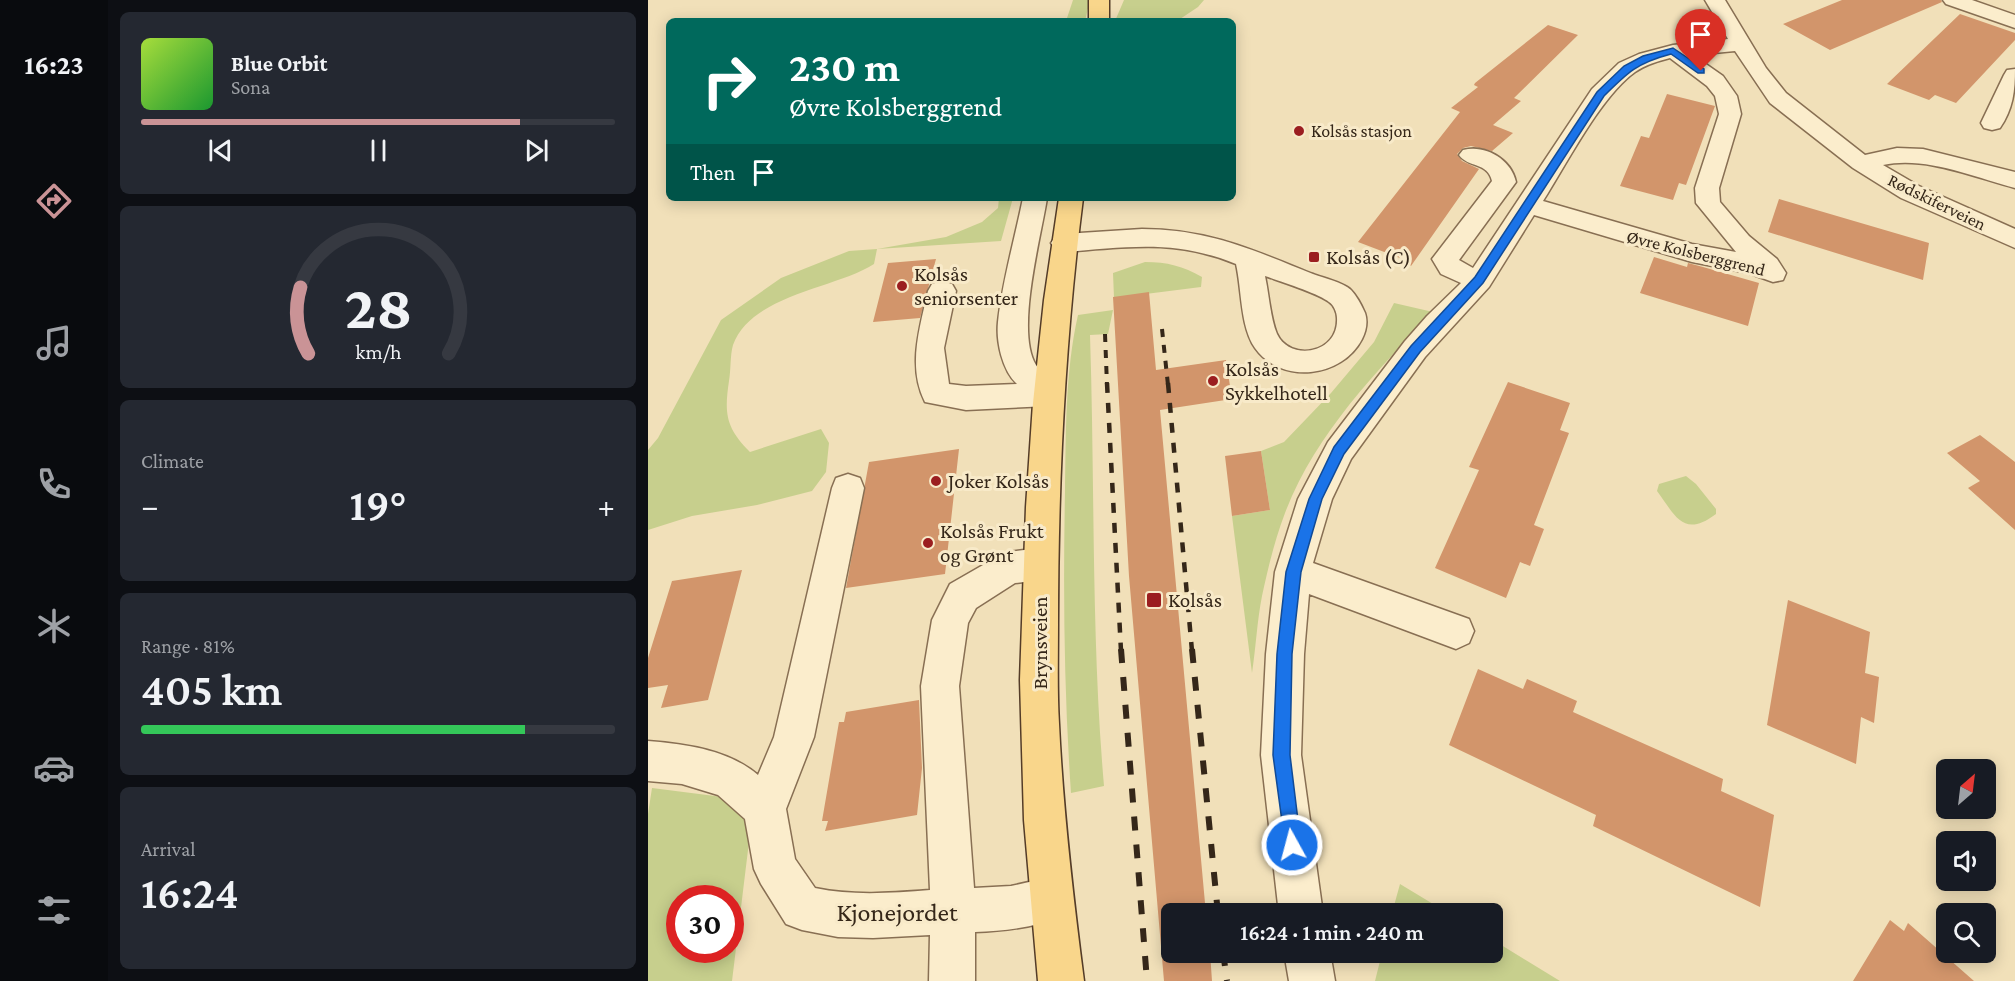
<!DOCTYPE html>
<html lang="en">
<head>
<meta charset="utf-8">
<style>
	:root { --surface:#171b24; --page:#242831; --text:#f1f3f6; --muted:#9ea1a6; --line:#363941; --accent:#ca9396 }
	body { margin:0; font-family:"Crimson Pro",serif; background:var(--page); color:var(--text); height:100vh; display:flex; flex-direction:column; font-size:22px; white-space:nowrap }
	* { box-sizing:border-box; margin:0 }
	p { font-size:20px; color:var(--muted) }
	.icon { flex:none; width:33px; height:33px; fill:none; stroke:currentColor; stroke-width:2; stroke-linecap:round; stroke-linejoin:round }
	.map { position:relative; flex:1; overflow:hidden }
	.details { display:flex; flex-direction:column; gap:12px; padding:12px; background:#0d0f14; width:540px }
	.details>* { flex:none }
	.banner { position:absolute; left:18px; top:18px; width:570px; height:183px; border-radius:9px; box-shadow:0 3px 15px #0003; background:#00695c; color:#fff; overflow:hidden }
	.needle { width:39px; rotate:28deg }
	.tools { position:absolute; left:1288px; top:759px; display:grid; gap:12px }
	.tools a { display:grid; place-items:center; width:60px; height:60px; border-radius:9px; background:var(--surface); box-shadow:0 3px 15px #0003; font-size:30px }
	.speed { position:absolute; left:18px; top:885px; display:flex; gap:12px; font-size:30px; font-weight:700; text-align:center }
	.speed>* { display:grid; place-content:center; width:78px; height:78px; border-radius:50%; background:var(--surface); box-shadow:0 3px 15px #0003; line-height:1 }
	.speed .limit { border:9px solid #d22; background:#fff; color:#111 }
	.pin { position:absolute; display:grid; place-items:center; width:51px; height:51px; color:#fff; margin:-62px -26px; border-radius:50% 50% 50% 0; rotate:-45deg; box-shadow:0 0 6px #0007 }
	.pin .icon { rotate:45deg }
	.me { position:absolute; width:66px; margin:-33px; rotate:353deg; stroke-linejoin:round; filter:drop-shadow(0 0 4px #0008) }
	.turn { display:flex; align-items:center; gap:21px; height:126px; padding:0 24px; font-size:27px }
	.turn .icon { width:78px; height:78px; stroke-width:2.5 }
	.turn b { display:block; font-size:42px; line-height:51px }
	.then { display:flex; align-items:center; height:57px; padding:0 24px; background:#0003; gap:12px; font-size:22px }
	.big { font-size:45px; font-weight:600; line-height:1.1 }
	.details .tile { flex:1; display:flex; flex-direction:column; justify-content:center; gap:9px; min-width:0; padding:0 21px; border-radius:9px; background:var(--page) }
	.details .dial { align-items:center; gap:0 }
	.dial svg { height:156px; overflow:visible; fill:none; stroke:var(--line); stroke-width:7; stroke-linecap:round; text-anchor:middle }
	.dial text { fill:var(--text); stroke:none }
	.song { display:flex; align-items:center; gap:18px }
	.cover { width:72px; height:72px; border-radius:9px; background:linear-gradient(135deg,hsl(80 70% 55%),hsl(130 70% 35%)) }
	.played { height:6px; border-radius:3px; background:linear-gradient(90deg,var(--accent) 80%,var(--line) 80%) }
	.keys { display:flex; justify-content:space-around; direction:ltr }
	.heat { display:flex; justify-content:space-between; align-items:center; font-size:33px; direction:ltr }
	.charge { height:9px; border-radius:4px; background:linear-gradient(90deg,#34c759 81%,var(--line) 0) }
	.trip { position:absolute; left:513px; top:903px; width:342px; height:60px; border-radius:9px; background:var(--surface); box-shadow:0 3px 15px #0003; font-weight:600; line-height:60px; text-align:center }
	main { display:flex; flex:1; min-height:0 }
	.tab-bar { display:flex; flex-direction:column; width:108px; justify-content:space-around; align-items:center; background:#090b0e; color:var(--muted) }
	.tab-bar .icon { width:42px; height:42px }
	.tab-bar .active { color:var(--accent) }
	.tab-bar b { font-size:27px; color:var(--text) }
	.map>svg:first-child { display:block }
	.green { fill:#c7cf8d; fill-rule:evenodd }
	.building { fill:#d2956b }
	.lines { fill:none; stroke-linecap:round; stroke-linejoin:round }
	.minor-casing { stroke:#886f53; stroke-width:3 }
	.major-casing { stroke:#543c28; stroke-width:3 }
	.minor { fill:#fbedcc; fill-rule:evenodd }
	.major { fill:#f9d68b; fill-rule:evenodd }
	.rail-far2 { stroke:#352719; stroke-width:4; stroke-dasharray:8 8; stroke-linecap:butt }
	.rail-far1 { stroke:#352719; stroke-width:4.5; stroke-dasharray:10 10; stroke-linecap:butt }
	.rail { stroke:#352719; stroke-width:6; stroke-dasharray:14 14; stroke-linecap:butt }
	.route { fill:#1a73e8; stroke:#114b97; stroke-width:1.5 }
	.poi-dot { fill:#9b1e20; stroke:#f8eac9; stroke-width:2 }
	.labels { text-anchor:middle; dominant-baseline:central; stroke-width:6; stroke-linejoin:round; paint-order:stroke }
	.far-poi-label { font-size:18px; fill:#352719; stroke:#f8eac9; text-anchor:start }
	.far-street-label { font-size:18px; fill:#352719; stroke:#f8eac9 }
	.poi-label { font-size:21px; fill:#352719; stroke:#f8eac9; text-anchor:start }
	.street-label { font-size:21px; fill:#352719; stroke:#f8eac9 }
	.near-street-label { font-size:26px; fill:#352719; stroke:#f8eac9 }
</style>
</head>
<body>
<main>
<nav class="tab-bar">
<b>16:23</b>
<svg class="icon active" aria-label="directions" viewBox="0 0 24 24"><path d="M12 3l9 9-9 9-9-9zM9 14v-3h6M13 9l2 2-2 2"/></svg>
<svg class="icon" aria-label="music" viewBox="0 0 24 24"><path d="M9 18V5l10-2v13"/><circle cx="6" cy="18" r="3"/><circle cx="16" cy="16" r="3"/></svg>
<svg class="icon" aria-label="phone" viewBox="0 0 24 24"><path d="M5 4h4l2 5-3 2q2 4 5 5l2-3 5 2v4C11 20 4 13 5 4z"/></svg>
<svg class="icon" aria-label="climate" viewBox="0 0 24 24"><path d="M12 3v18M4 7l16 10M4 17L20 7"/></svg>
<svg class="icon" aria-label="car" viewBox="0 0 24 24"><path d="M5 17H2v-5l4-1 3-4h7l3 4 3 1v5h-3M9 17h6M6 11h13"/><circle cx="7" cy="17" r="2"/><circle cx="17" cy="17" r="2"/></svg>
<svg class="icon" aria-label="filters" viewBox="0 0 24 24"><path d="M4 7h16M4 17h16"/><circle cx="9" cy="7" r="2"/><circle cx="15" cy="17" r="2"/></svg>
</nav>
<section class="details">
<div class="tile">
<div class="song"><i class="cover"></i><div><b>Blue Orbit</b><p>Sona</p></div></div>
<div class="played"></div>
<div class="keys"><svg class="icon" aria-label="previous" viewBox="0 0 24 24"><path d="M18 5L8 12l10 7zM5 5v14"/></svg><svg class="icon" aria-label="pause" viewBox="0 0 24 24"><path d="M8 5v14M16 5v14"/></svg><svg class="icon" aria-label="next" viewBox="0 0 24 24"><path d="M6 5l10 7-10 7zM19 5v14"/></svg></div>
</div>
<div class="tile dial"><svg viewBox="0 0 100 80">
<path d="M14 69A42 42 0 1 1 86 69"/>
<path d="M14 69A42 42 0 0 1 10 35" stroke="#ca9396"/>
<text x="50" y="56" font-size="32" font-weight="700">28</text>
<text x="50" y="72" font-size="11">km/h</text>
</svg></div>
<div class="tile"><p>Climate</p>
<div class="heat"><a>−</a><b class="big">19°</b><a>+</a></div>
</div>
<div class="tile"><p>Range · 81%</p><b class="big">405 km</b><div class="charge"></div></div>
<div class="tile"><p>Arrival</p><b class="big">16:24</b></div>
</section>
<div class="map">
<svg width="1367" height="981" viewBox="0 0 1367 981">
	<rect width="100%" height="100%" fill="#f1e0b9"/>
	<!-- green -->
	<path class="green" d="M425,0H442L437,21H418Z
		M476,0H556L550,7L529,21H467Z
		M351,198H365L353,241L229,249L226,264C187,289 104,294 85,345C82,355 83,370 81,381C76,414 78,428 102,452L173,429L181,443L178,472L164,491L109,505L44,516L0,530V450L10,438L73,320L133,278L201,251L229,249L298,237L334,222L350,208Z
		M497,262C519,262 535,266 554,277L553,287L466,298L465,273Z
		M746,303L785,312C728,372 667,434 637,513C627,539 620,568 614,596C609,621 608,647 604,673L584,516L622,510L613,451L636,442L683,393L726,342Z
		M465,310L460,334L442,335C447,485 443,636 456,786L423,793C416,693 415,592 417,492C418,434 417,372 430,315Z
		M1038,476L1048,484L1068,509V514C1035,539 1027,515 1009,491L1011,484Z
		M4,788L106,801L84,981H0V814ZM32,898H82V950H32Z
		M752,884L800,913H744Z
		M845,940L912,981H727L734,953L844,952Z"/>
	<!-- building -->
	<path class="building" d="M1194,0H1293L1294,2L1182,50L1135,24Z
		M1312,14L1367,33V40L1308,103L1287,95L1281,100L1239,84Z
		M900,25L930,35L866,98L873,101L845,125L865,133L844,151L823,146L815,148L809,154L814,161L831,169L763,266L752,258L710,242L812,112L803,108L830,87L826,85L827,83Z
		M1019,94L1067,106L1038,185L1031,183L1025,200L972,186L993,136L1001,138Z
		M1131,199L1281,243L1275,280L1120,232Z
		M1006,257L1039,267L1040,263L1055,267L1111,283L1100,326L992,293Z
		M288,259L272,318L225,322L240,263Z
		M501,292L508,370L578,360L584,399L512,410L558,914H524V952H562L564,981H516L481,576L465,297Z
		M860,382L922,403L912,430L921,433L886,525L896,529L882,566L872,562L858,598L787,568L831,470L821,467Z
		M1332,435L1367,462V530L1320,488L1332,481L1299,453Z
		M311,449L297,574L198,588L221,462Z
		M613,451L622,510L584,516L577,456Z
		M94,570L60,700L13,708L20,685L0,688V658L24,581Z
		M1140,600L1222,632L1217,673L1231,677L1226,723L1213,717L1208,764L1119,725Z
		M830,669L875,689L879,679L929,701L925,712L1075,779L1073,791L1126,815L1112,907L945,826L948,815L801,745Z
		M271,700L274,768L269,815L177,831L180,821H174L191,722H196L198,712Z
		M1242,920L1256,931L1260,923L1326,981H1205Z"/>
	<g class="lines">
		<defs>
			<path id="minor" d="M1057,0H1077L1118,68L1138,93L1217,155L1249,148L1275,149L1367,172V188C1325,177 1278,156 1235,165L1271,186L1367,229V248L1253,198L1205,168L1122,103L1087,51L1045,55L1075,76L1089,96L1093,114L1071,188L1072,202L1101,236L1129,259L1138,273L1135,280L1125,282L1100,273L1044,262L886,215L841,287L777,357L703,459L684,499L665,563L821,619L826,631L821,643L808,649L661,594L656,654L653,755L675,914H631L613,755L618,654L627,572L650,499L680,442L757,341L779,316L813,283L793,274L784,259L844,181C840,162 820,168 811,155L815,150C837,144 863,159 868,182L811,260L825,268L944,89L971,63L991,54L1025,45L1080,39ZM1022,58L1059,86L1067,96L1071,114L1047,188L1048,203L1088,252L1044,244L895,201C918,165 953,96 987,72C997,65 1010,61 1022,58Z
				M1295,0H1324L1367,15V28L1298,4Z
				M1367,69C1367,91 1365,109 1352,128L1344,130L1336,128L1333,123L1356,75L1359,70Z
				M375,198H399C393,237 367,332 388,365C395,377 409,381 416,394L412,402L401,406L318,410L277,402C259,367 272,327 280,291L284,284L294,281L304,284L308,291L296,348L301,384L318,386L369,384C354,370 348,341 350,322C354,283 367,238 375,198Z
				M494,229C560,229 605,250 665,274C675,278 695,282 703,290C708,295 714,306 717,313C720,322 718,331 714,339C694,378 633,385 607,348C592,326 594,290 588,264C527,239 480,247 416,252L407,249L403,243L407,237L416,234ZM617,276C631,281 672,294 681,302C686,305 689,313 689,318C691,354 642,362 629,334C622,317 621,294 617,276Z
				M200,474L212,478L216,488L166,737L138,809L147,859L167,888C205,896 243,893 282,890L273,686L284,620L302,584L349,557L361,552L392,548L404,553L410,564L404,575L392,580L367,583L328,608L320,623L311,686L326,888L363,886L403,877L419,883L425,899L419,915C389,927 359,931 327,932V981H281L282,935L225,938L190,937L154,930L138,924L113,884L106,869L97,819L70,795L34,784L0,781V741C38,744 81,750 110,775L126,737L184,488L188,478Z
				M636,952H682L687,981H641Z"/>
			<path id="major" d="M441,0H461V21H441Z
				M411,198H435C417,340 410,481 410,624C410,657 409,690 411,724C415,810 425,896 436,981H390L376,820L372,680L378,507L385,403L396,300Z"/>
		</defs>
		<!-- minor casing -->
		<use href="#minor" class="minor-casing"/>
		<!-- major casing -->
		<use href="#major" class="major-casing"/>
		<!-- minor -->
		<use href="#minor" class="minor"/>
		<!-- major -->
		<use href="#major" class="major"/>
		<!-- rail-far2 -->
		<path class="rail-far2" d="M514,329L520,385
			M457,334L459,385"/>
		<!-- rail-far1 -->
		<path class="rail-far1" d="M459,383L473,651
			M520,383L544,651"/>
		<!-- rail -->
		<path class="rail" d="M473,649L499,981
			M544,649L570,914
			M575,952L579,981"/>
	</g>
	<!-- route -->
	<path class="route" d="M1025,48L1056,69V73H1050L1023,54C989,63 980,72 956,96L835,283L772,352L696,454L674,499L653,572L644,654L642,755L653,845L651,851L644,854L638,851L625,755L629,654L638,572L661,499L686,447L763,346L827,277L949,92L976,66L995,56Z"/>
	<!-- markers -->
	<g class="poi-dot">
		<circle cx="651" cy="131" r="6"/>
		<rect x="660" y="251" width="12" height="12" rx="3"/>
		<circle cx="254" cy="286" r="6"/>
		<circle cx="565" cy="381" r="6"/>
		<circle cx="288" cy="481" r="6"/>
		<circle cx="280" cy="543" r="6"/>
		<rect x="498" y="592" width="16" height="16" rx="3"/>
	</g>
	<g class="labels">
		<!-- far-poi labels -->
		<g class="far-poi-label">
			<text x="663" y="131">Kolsås stasjon</text>
		</g>
		<!-- far-street labels -->
		<g class="far-street-label">
			<text transform="translate(1289 202) rotate(26)">Rødskiferveien</text>
			<text transform="translate(1048 253) rotate(14)">Øvre Kolsberggrend</text>
		</g>
		<!-- poi labels -->
		<g class="poi-label">
			<text x="678" y="257">Kolsås (C)</text>
			<text x="266" y="274">Kolsås<tspan x="266" dy="24">seniorsenter</tspan></text>
			<text x="577" y="369">Kolsås<tspan x="577" dy="24">Sykkelhotell</tspan></text>
			<text x="300" y="481">Joker Kolsås</text>
			<text x="292" y="531">Kolsås Frukt<tspan x="292" dy="24">og Grønt</tspan></text>
			<text x="520" y="600">Kolsås</text>
		</g>
		<!-- street labels -->
		<g class="street-label">
			<text transform="translate(392 643) rotate(-90)">Brynsveien</text>
		</g>
		<!-- near-street labels -->
		<g class="near-street-label">
			<text x="249" y="912">Kjonejordet</text>
		</g>
	</g>
</svg>
<div class="tools">
<a><svg class="needle" viewBox="-14 -14 28 28"><path d="M0-13l5 13h-10z" fill="#e53935"/><path d="M0 13l5-13h-10z" fill="#9ea1a6"/></svg></a>
<a><svg class="icon" aria-label="sound" viewBox="0 0 24 24"><path d="M4 9h4l5-4v14l-5-4H4zM17 9q2 3 0 6"/></svg></a>
<a><svg class="icon" aria-label="search" viewBox="0 0 24 24"><circle cx="10" cy="10" r="6"/><path d="M15 15l6 6"/></svg></a>
</div>
<div class="speed"><div class="limit">30</div></div>
<div class="pin" style="left:1053px;top:71px;background:#d93025"><svg class="icon" aria-label="arrive" viewBox="0 0 24 24"><path d="M6 21V4h12l-3 4 3 4H6"/></svg></div>
<svg class="me" style="left:644px;top:845px" viewBox="-20 -20 40 40"><circle r="17" fill="#1a73e8" stroke="#fff" stroke-width="3"/><path d="M0-11L8 9 0 5-8 9z" fill="#fff"/></svg>
<div class="trip">16:24 · 1 min · 240 m</div>
<div class="banner">
<div class="turn"><svg class="icon" aria-label="right" viewBox="0 0 24 24"><path d="M7 20v-9h11M14 6l5 5-5 5"/></svg><div><b>230 m</b>Øvre Kolsberggrend</div></div>
<div class="then">Then<svg class="icon" aria-label="arrive" viewBox="0 0 24 24"><path d="M6 21V4h12l-3 4 3 4H6"/></svg></div>
</div>
</div>
</main>
</body>
</html>
